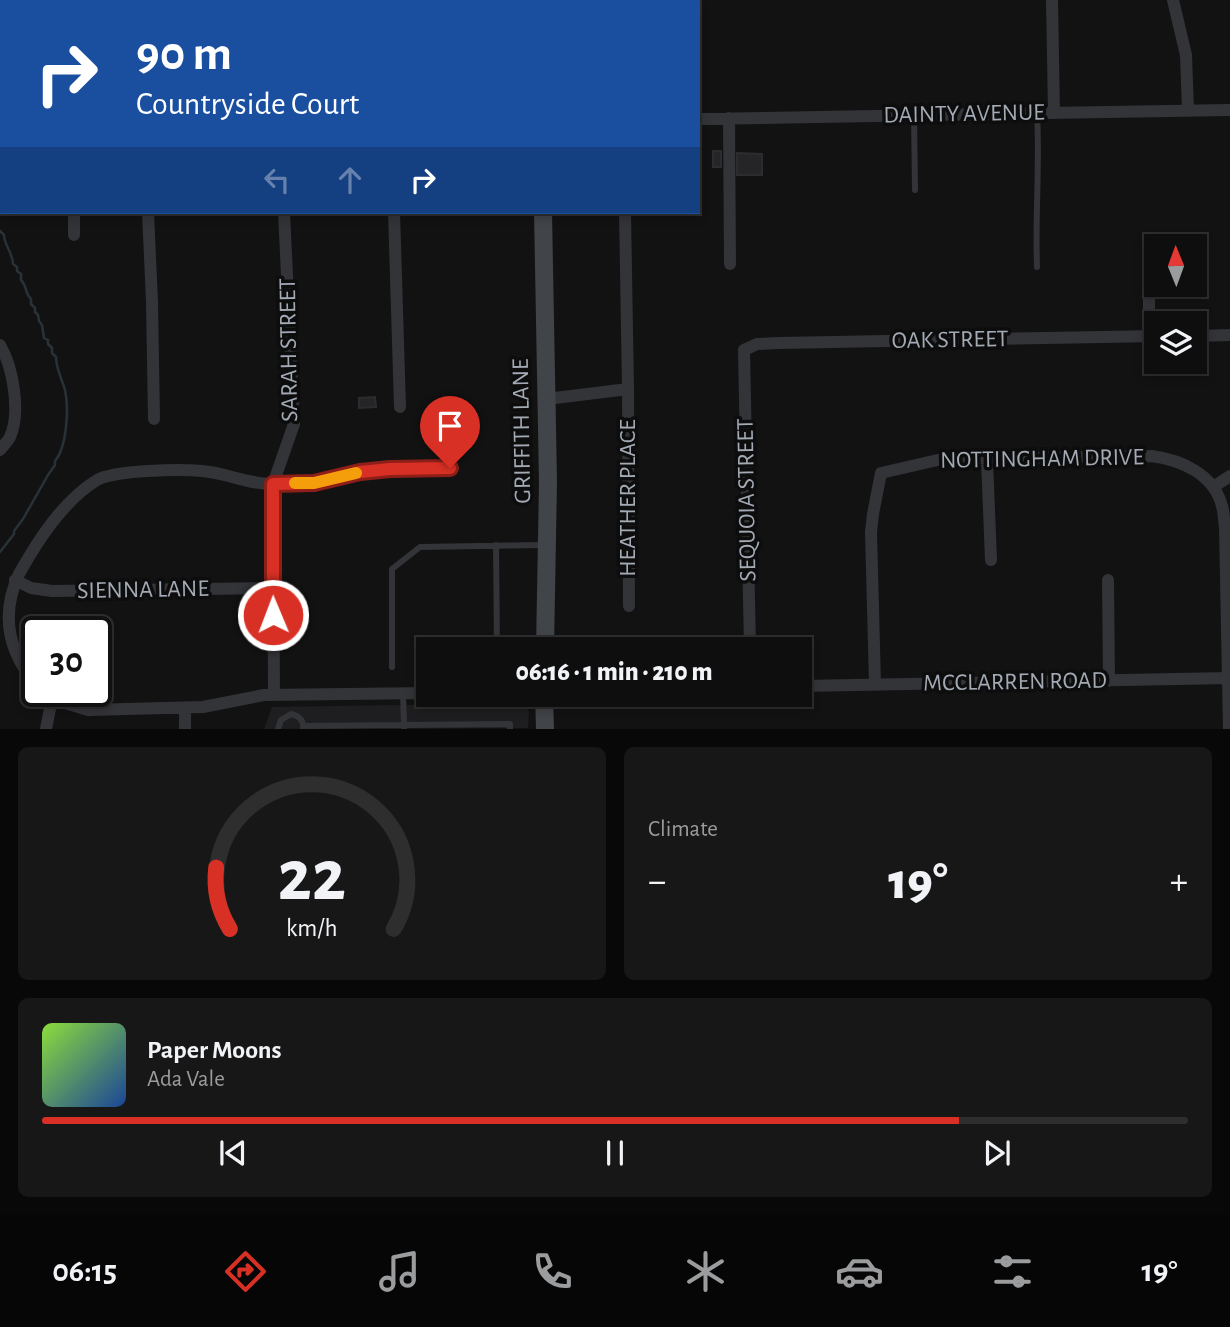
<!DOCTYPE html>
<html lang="en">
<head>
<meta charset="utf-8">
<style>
	:root { --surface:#0e0e0e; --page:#171717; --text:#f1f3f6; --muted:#9b9c9e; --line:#2e2e2e; --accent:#d93025 }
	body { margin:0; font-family:"Alegreya Sans",sans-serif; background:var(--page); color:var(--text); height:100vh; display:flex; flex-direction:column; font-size:26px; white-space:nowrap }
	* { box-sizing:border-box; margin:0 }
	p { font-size:23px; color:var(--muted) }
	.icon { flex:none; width:38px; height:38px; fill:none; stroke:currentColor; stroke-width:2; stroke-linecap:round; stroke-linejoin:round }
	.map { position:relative; height:729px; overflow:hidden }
	.drawer { display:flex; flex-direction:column; gap:18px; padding:18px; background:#080808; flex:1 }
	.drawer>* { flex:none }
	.top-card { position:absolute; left:0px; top:0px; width:700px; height:214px; box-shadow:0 4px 10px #0003,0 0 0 2px var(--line); background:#1a4fa0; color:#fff; overflow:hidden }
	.needle { width:46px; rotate:359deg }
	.fabs { position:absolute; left:1144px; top:234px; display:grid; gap:14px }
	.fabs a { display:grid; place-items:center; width:63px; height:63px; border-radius:0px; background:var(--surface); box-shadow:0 4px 10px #0003,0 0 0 2px var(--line); font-size:35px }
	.speed { position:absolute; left:21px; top:616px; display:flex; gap:14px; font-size:35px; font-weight:700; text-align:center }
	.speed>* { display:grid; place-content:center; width:91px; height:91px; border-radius:50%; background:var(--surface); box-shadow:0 4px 10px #0003,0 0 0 2px var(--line); line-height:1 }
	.speed .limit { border:4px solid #111; border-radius:10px; background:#fff; color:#111 }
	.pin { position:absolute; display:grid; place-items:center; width:60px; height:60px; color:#fff; margin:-72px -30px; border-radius:50% 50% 50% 0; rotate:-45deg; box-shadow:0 0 7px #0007 }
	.pin .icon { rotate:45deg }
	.me { position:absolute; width:77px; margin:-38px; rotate:359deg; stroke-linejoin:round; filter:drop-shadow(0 0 5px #0008) }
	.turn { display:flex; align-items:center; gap:24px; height:147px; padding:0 21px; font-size:32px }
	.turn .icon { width:91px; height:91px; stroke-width:2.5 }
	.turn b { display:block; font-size:49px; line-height:60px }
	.lanes { display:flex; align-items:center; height:66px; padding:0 21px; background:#0003; justify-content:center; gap:35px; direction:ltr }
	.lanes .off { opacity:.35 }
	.big { font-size:52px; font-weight:800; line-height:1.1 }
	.drawer .card { flex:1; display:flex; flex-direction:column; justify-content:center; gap:10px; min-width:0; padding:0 24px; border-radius:10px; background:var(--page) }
	.drawer .dial { align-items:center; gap:0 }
	.dial svg { height:182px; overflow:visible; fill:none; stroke:var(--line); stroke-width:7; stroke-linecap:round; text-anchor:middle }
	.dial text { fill:var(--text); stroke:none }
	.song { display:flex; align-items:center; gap:21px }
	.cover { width:84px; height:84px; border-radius:10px; background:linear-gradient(135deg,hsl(90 70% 55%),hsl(220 70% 35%)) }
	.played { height:7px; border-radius:4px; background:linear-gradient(90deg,var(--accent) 80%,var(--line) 80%) }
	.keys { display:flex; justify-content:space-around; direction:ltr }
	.heat { display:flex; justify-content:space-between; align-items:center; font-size:38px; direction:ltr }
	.drawer .tiles { flex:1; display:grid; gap:18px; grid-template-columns:1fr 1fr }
	.card:last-child { grid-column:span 2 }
	.trip { position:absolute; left:416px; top:637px; width:396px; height:70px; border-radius:0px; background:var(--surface); box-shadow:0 4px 10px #0003,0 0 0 2px var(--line); font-weight:800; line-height:70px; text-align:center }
	.menu { display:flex; height:112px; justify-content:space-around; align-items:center; background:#060606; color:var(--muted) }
	.menu .icon { width:49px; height:49px }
	.menu .on { color:var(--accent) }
	.menu b { font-size:32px; color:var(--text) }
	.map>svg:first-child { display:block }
	.built { fill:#1e1e20 }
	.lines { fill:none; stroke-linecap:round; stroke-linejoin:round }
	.stream { stroke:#283237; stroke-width:2.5 }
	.building { fill:#252527; stroke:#2c2c2f; stroke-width:2 }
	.lane { stroke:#333438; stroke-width:6 }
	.street { stroke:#333438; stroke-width:12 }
	.secondary { stroke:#414448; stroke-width:18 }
	.route-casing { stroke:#8d1f18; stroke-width:18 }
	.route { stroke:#d93025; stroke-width:12 }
	.slow { stroke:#f59e0b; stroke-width:12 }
	.labels { text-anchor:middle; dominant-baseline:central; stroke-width:7; stroke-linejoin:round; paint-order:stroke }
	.street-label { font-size:24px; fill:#a3aab4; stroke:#0d0d0e }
</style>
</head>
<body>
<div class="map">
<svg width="1230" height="729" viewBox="0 0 1230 729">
	<rect width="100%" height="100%" fill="#121213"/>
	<!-- built -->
	<path class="built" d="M520,703L526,706L529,712L528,728L264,729L272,707Z"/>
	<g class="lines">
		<!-- stream -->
		<path class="stream" d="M0,231L4,235C4,245 13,253 13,264L17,267V271L21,274V280C27,286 25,294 31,299V304L35,308V312L38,315L39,321L42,325L44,338L48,340V344L52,348V353L56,357C56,369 62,379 65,390C69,408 67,447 55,461V465L48,475L23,519L14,531V534L0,552"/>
	</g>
	<!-- building -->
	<path class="building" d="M713,151H721V167H713Z
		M737,153L762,154V175H737Z
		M375,397L376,407L359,408V398Z"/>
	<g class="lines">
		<!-- lane -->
		<path class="lane" d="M0,97L2,96
			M914,115L915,190
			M1037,267C1035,215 1040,164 1037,113
			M496,545L497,649
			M392,667V569L420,547L545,545
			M303,726L404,725L403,693
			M404,728V725L510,724V729
			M278,729L281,720L291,714C299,716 304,720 303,729"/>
		<!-- street -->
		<path class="street" d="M254,0V2
			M1052,0L1054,113
			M1173,0L1186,55L1188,110
			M370,2V0
			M729,118L730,264
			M698,119L1230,110
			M0,128H2
			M74,212V235
			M148,212L152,302L154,419
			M394,212L400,407
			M625,212L628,389L629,606
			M1149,243V336
			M1195,336L1230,335
			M0,345C13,367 21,413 10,437C8,441 3,446 0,450
			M547,399L628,389
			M987,460L991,560
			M1213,487L1230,476
			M15,580L31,588L52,591L273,588
			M1108,580L1109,681
			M750,649L744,350L757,344L780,343L1157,336
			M875,684L871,532L873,514L881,473L942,459L1152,456C1181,460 1214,474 1222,506C1224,513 1224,521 1225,528L1229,729
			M37,686C8,652 0,615 19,574C38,540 63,501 97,480C115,470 180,469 202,471C227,473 250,485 275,484C288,484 300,484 313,483C328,481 344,475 359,472C389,467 420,468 450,468
			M800,686L1230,678
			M43,691L52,699L88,710L203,707L264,695L429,693
			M274,695L273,484L294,424L284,212
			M185,708V729
			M46,729L52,699"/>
		<!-- secondary -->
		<path class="secondary" d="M540,0V2
			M543,212L548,482L545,649
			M544,695L545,729"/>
	</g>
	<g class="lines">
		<defs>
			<path id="route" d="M273,615V484L314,483L360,472L390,469L450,468"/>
		</defs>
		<!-- route casing -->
		<use href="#route" class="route-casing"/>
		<!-- route -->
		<use href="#route" class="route"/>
		<!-- slow -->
		<path class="slow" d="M295,483H314L356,473"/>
	</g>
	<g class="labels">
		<!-- street labels -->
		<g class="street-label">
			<text transform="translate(964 114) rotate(-1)">DAINTY AVENUE</text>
			<text transform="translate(950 340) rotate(-1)">OAK STREET</text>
			<text transform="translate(289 350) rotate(-91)">SARAH STREET</text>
			<text transform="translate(522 431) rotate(-91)">GRIFFITH LANE</text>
			<text transform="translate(1042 459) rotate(-1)">NOTTINGHAM DRIVE</text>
			<text transform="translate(628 498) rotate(-90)">HEATHER PLACE</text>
			<text transform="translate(747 500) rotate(-91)">SEQUOIA STREET</text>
			<text transform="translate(143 590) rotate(-1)">SIENNA LANE</text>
			<text transform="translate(1015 682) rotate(-1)">MCCLARREN ROAD</text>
		</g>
	</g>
</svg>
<div class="fabs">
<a><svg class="needle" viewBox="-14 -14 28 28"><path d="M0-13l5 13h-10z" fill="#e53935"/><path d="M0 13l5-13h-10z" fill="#9b9c9e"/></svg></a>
<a><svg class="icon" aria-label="layers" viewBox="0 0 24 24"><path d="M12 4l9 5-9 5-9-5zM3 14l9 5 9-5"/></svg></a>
</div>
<div class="speed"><div class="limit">30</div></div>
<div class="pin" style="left:450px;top:468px;background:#d93025"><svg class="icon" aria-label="arrive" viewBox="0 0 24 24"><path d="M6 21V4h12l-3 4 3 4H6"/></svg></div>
<svg class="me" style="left:273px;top:615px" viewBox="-20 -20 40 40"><circle r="17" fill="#d93025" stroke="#fff" stroke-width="3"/><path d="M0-11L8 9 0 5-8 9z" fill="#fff"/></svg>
<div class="trip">06:16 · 1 min · 210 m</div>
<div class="top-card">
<div class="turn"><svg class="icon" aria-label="right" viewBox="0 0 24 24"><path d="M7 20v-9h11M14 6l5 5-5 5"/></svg><div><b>90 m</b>Countryside Court</div></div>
<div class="lanes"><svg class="icon off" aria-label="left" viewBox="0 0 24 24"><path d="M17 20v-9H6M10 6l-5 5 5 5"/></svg><svg class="icon off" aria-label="ahead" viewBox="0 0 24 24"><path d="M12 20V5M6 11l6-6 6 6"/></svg><svg class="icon" aria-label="right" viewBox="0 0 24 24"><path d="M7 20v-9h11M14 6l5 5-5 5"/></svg></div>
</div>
</div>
<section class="drawer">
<div class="tiles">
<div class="card dial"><svg viewBox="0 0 100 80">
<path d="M14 69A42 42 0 1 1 86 69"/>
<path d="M14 69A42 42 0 0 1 8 42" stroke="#d93025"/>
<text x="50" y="56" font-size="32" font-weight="700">22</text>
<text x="50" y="72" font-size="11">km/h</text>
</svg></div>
<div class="card"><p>Climate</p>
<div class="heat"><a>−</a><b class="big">19°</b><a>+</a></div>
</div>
<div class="card">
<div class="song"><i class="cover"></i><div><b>Paper Moons</b><p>Ada Vale</p></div></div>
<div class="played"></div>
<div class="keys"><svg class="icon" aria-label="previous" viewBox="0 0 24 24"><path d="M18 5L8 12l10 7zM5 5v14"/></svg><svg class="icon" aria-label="pause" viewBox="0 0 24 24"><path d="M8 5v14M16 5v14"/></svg><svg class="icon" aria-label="next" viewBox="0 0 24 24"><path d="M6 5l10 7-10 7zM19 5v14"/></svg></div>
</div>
</div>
</section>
<nav class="menu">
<b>06:15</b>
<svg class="icon on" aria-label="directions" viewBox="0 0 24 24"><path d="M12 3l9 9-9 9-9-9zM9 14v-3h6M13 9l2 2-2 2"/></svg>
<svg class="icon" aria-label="music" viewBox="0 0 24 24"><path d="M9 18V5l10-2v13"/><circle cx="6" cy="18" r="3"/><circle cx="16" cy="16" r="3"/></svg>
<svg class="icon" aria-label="phone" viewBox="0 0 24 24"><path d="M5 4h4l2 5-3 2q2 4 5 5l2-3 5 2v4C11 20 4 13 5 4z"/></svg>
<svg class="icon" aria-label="climate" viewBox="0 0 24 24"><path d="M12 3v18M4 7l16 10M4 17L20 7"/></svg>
<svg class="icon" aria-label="car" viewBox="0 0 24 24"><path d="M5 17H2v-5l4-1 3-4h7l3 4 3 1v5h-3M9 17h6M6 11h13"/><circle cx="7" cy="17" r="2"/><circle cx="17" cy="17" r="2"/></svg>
<svg class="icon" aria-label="filters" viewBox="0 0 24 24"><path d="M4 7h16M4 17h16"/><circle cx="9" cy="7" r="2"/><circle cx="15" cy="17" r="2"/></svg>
<b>19°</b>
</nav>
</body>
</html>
